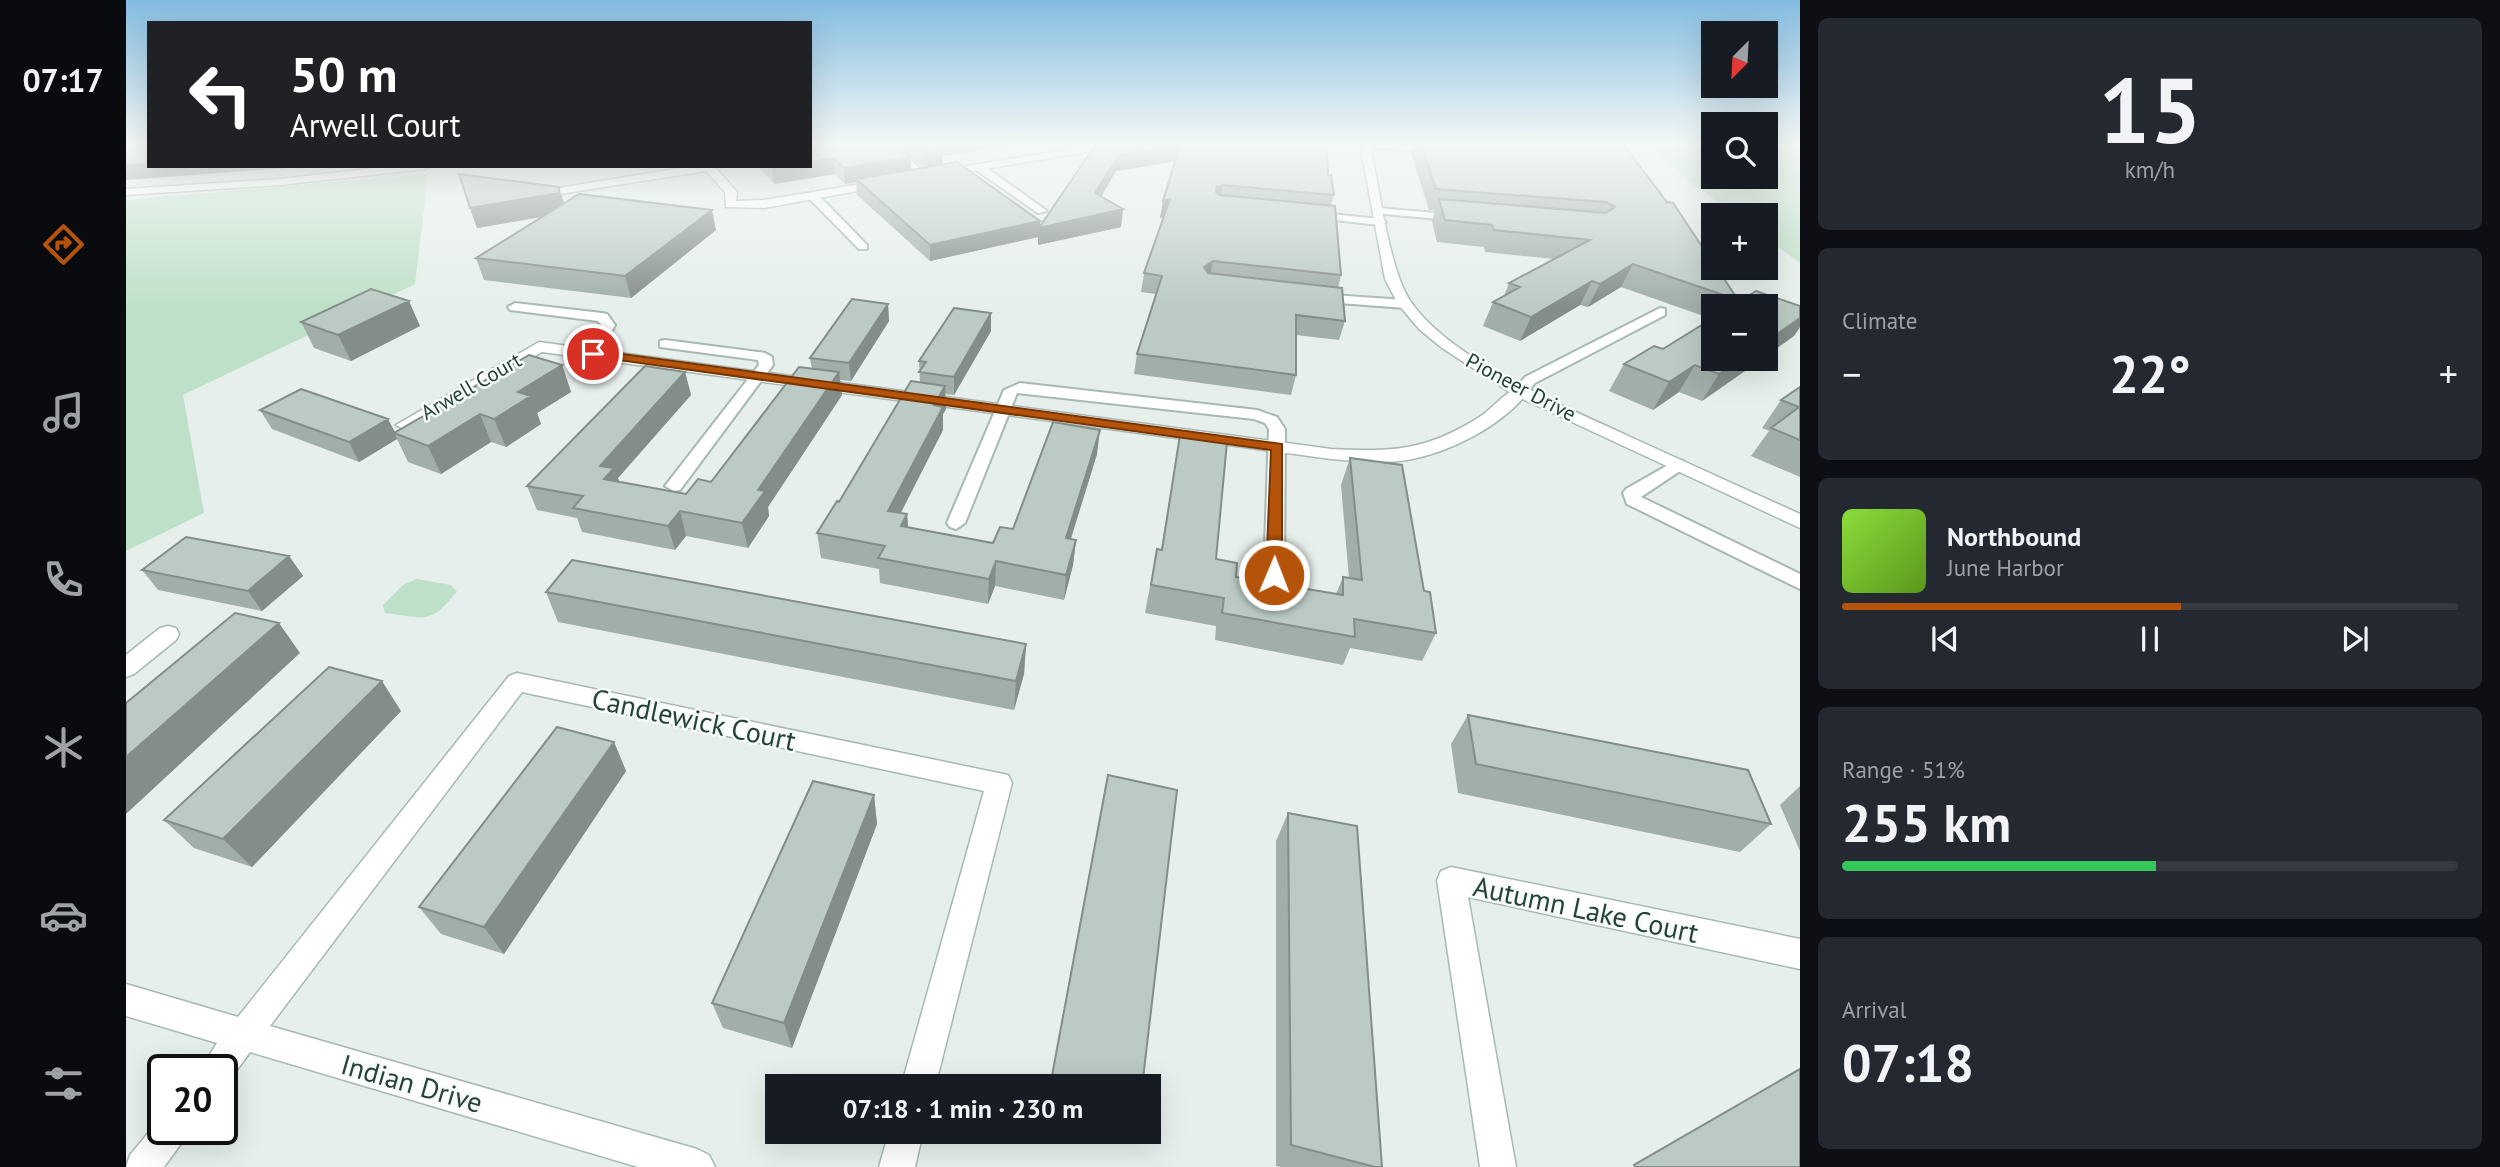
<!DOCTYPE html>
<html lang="en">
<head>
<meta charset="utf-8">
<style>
	:root { --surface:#171b24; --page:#242831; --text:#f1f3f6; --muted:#9ea1a6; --line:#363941; --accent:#b45309 }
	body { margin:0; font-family:"PT Sans",sans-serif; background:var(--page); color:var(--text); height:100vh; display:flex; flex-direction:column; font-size:26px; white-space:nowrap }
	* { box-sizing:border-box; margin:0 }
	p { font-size:23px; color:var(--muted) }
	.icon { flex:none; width:38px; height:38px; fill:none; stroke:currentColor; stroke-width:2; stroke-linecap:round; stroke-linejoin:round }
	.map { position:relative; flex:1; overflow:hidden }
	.panel { display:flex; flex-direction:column; gap:18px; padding:18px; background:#0d0f14; width:700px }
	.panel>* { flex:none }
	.top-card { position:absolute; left:21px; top:21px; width:665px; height:147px; border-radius:0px; box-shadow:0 7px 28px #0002; background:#202124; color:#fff; overflow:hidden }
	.needle { width:46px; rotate:204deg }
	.buttons { position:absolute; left:1575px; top:21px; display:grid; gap:14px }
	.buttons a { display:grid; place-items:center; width:77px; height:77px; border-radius:0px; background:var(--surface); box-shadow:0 7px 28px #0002; font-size:35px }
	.speed { position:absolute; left:21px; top:1054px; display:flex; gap:14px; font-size:35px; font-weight:700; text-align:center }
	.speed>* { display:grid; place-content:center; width:91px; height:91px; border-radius:50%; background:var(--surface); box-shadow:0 7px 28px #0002; line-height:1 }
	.speed .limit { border:4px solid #111; border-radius:10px; background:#fff; color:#111 }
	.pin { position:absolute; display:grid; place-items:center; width:60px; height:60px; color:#fff; margin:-30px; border:4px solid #fff; border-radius:50%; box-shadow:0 2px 7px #0007 }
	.me { position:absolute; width:77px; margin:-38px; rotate:1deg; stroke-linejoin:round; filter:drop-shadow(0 0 5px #0008) }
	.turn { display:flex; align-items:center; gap:24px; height:147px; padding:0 28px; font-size:32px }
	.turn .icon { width:91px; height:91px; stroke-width:2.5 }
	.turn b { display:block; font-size:49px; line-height:60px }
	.big { font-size:52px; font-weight:800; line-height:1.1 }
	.panel .widget { flex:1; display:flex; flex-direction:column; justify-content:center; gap:10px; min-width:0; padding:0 24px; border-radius:10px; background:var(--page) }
	.panel .dial { align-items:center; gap:0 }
	.dial b { font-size:91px; line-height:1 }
	.song { display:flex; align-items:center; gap:21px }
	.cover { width:84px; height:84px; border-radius:10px; background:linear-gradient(135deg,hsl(90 70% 55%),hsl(90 70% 35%)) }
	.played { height:7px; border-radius:4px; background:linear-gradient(90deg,var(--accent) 55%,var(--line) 55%) }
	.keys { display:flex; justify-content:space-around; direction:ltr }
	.heat { display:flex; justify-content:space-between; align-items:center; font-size:38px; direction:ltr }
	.charge { height:10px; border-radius:5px; background:linear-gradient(90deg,#34c759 51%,var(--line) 0) }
	.trip { position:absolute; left:639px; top:1074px; width:396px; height:70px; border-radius:0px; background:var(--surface); box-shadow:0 7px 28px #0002; font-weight:800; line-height:70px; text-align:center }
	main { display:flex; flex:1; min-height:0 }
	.tabs { display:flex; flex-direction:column; width:126px; justify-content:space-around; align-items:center; background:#090b0e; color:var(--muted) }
	.tabs .icon { width:49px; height:49px }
	.tabs .active { color:var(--accent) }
	.tabs b { font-size:32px; color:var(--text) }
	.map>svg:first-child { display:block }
	.green { fill:#bfe0c8 }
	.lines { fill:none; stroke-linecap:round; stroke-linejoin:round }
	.service-casing { stroke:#a8b8b2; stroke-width:4 }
	.minor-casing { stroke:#a8b8b2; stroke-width:3 }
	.tertiary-casing { stroke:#a8b8b2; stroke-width:3 }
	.service { fill:#fff; fill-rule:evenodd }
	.minor { fill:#fff; fill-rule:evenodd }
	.tertiary { fill:#fff; fill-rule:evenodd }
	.wall { fill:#a1aea9; fill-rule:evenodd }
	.shaded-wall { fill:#838d89 }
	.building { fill:#bbcac4; stroke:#838d89; stroke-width:2 }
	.route { fill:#b45309; stroke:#753606; stroke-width:2 }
	.labels { text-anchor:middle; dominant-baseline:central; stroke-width:5; stroke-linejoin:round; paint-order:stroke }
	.far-street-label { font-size:21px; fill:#24423a; stroke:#f7fbf9 }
	.near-street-label { font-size:28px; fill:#24423a; stroke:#f7fbf9 }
</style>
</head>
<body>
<main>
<nav class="tabs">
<b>07:17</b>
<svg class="icon active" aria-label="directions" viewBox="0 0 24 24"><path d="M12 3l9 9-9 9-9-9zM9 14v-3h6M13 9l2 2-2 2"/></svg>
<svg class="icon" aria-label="music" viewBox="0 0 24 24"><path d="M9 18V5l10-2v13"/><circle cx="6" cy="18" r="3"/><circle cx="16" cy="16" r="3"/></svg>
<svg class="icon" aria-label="phone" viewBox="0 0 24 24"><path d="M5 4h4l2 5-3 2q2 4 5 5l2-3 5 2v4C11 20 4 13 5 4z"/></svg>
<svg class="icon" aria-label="climate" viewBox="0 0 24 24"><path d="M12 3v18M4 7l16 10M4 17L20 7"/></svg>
<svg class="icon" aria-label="car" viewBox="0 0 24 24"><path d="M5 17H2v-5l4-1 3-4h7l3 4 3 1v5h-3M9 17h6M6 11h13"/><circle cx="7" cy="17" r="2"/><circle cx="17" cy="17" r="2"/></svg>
<svg class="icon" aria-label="filters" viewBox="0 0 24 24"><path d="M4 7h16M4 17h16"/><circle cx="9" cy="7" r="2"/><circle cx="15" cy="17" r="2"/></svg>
</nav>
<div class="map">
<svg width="1674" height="1167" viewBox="0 0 1674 1167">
	<rect width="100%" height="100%" fill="#e6efeb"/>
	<!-- green -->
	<path class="green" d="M1524,144H1587V177H1640V144H1674V263L1640,238V215H1609L1567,184Z
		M302,174L289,284L57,395L78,513L0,551V200Z
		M291,579L325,585L331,591C305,625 299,618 259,613L257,605L277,585Z"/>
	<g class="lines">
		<defs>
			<path id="service" d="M754,144H763L804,176L795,178Z
				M939,144H950L960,150L952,152Z
				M1234,144L1312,146L1317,149L1312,152L1239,147Z
				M849,165H857L921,211L912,213L849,169Z
				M683,194H691L741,245V249H733L683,198Z
				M1252,208L1334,215L1340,218L1334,221L1248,213V209Z
				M1185,212L1254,219L1260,222L1254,225L1181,217V213Z
				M1192,294L1279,300L1286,304L1279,308L1187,301V295Z
				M389,303L476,313L481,314L489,325L474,354L467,358L460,354L475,325L472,321L384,310L382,307Z
				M1534,308L1539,309V315L1409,383L1399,395L1394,396L1387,392L1399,377Z
				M539,340L639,353L646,357L647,365L554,490L548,491L539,486L633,365L632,360L534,347V341Z
				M894,383L1131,410L1151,417L1159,429L1158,575L1155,580H1141L1138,575L1143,429L1139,423L1128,419L891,393L839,523L830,529L824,527L821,523L878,390Z
				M1551,460L1557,461L1559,465L1557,469L1515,497L1674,574V589L1501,504L1497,493L1500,489Z"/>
			<path id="minor" d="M974,144H995L990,147L811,177L805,174L811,171Z
				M267,166H304L299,169L154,185L0,195V189L154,179Z
				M567,166H588L611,192L610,201L638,200L759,180L765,183L759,186L638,208L600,207L599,192L580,171L408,198L402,195L408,192Z
				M413,342L1205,449C1268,452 1300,451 1355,416C1367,408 1381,390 1394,387L1402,392C1376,426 1323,453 1281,460C1256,464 1230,461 1205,459L416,352L285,429L279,430L270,425Z
				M42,626L50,628L53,634L50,640L8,674L0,677V655L34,628Z
				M391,673L882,775L886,783L809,1087H775L858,791L396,692L144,1026L571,1149L583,1155L589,1167H512L124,1052L103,1081L96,1083V1069H75L91,1043L0,1016V984L112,1017L383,676Z
				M1325,867L1674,939V969L1342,897L1390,1167H1354L1311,880L1315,871Z
				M37,1115V1129H62L57,1141L38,1167H0L4,1155Z
				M763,1132H797L789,1167H753Z"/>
			<path id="tertiary" d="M1234,144H1244C1253,185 1263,271 1285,302C1325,360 1438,406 1500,435C1558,461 1616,488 1674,514V528L1388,395L1316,348L1293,329L1272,304L1259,279Z"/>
		</defs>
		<!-- service casing -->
		<use href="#service" class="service-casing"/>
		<!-- minor casing -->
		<use href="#minor" class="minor-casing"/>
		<!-- tertiary casing -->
		<use href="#tertiary" class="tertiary-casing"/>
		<!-- service -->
		<use href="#service" class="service"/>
		<!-- minor -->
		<use href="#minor" class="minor"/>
		<!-- tertiary -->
		<use href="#tertiary" class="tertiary"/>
	</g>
	<!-- wall -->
	<path class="wall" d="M684,144H894L817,156V165L914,221V226L970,144L1202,175L1208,195L1205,205L1215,275L1212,288L1219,321L1213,340L1170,335V375L1165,395L1008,374L1011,354L1030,294L1015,292L1018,273L1038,217L1034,218L1049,161L990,171L975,196L995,227L912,245V237L804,261L731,195L730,182L719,184L709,174L648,184L631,166H684ZM784,157L798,168L785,170Z
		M1288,144H1497L1612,300L1609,304L1674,306V327L1668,336L1640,306H1587V359H1636L1576,401L1553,392L1527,410L1483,391L1498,364L1537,349L1586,319L1495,287L1462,307L1454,305L1394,341L1357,326L1367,302L1378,296L1383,283L1428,259L1359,252L1358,247L1311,242L1306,221L1309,210H1303L1285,153Z
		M438,203L590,230L505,298L358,280L350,258L416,216L351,228L344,208Z
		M762,304L763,321L725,381L714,380L716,395L642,507L643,516L622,548L560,536L549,550L456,532L451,518L411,510L401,486L559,372L565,395L492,478L493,482L560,494L585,482L686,369L684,358Z
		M175,322L294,326L225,361L188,348Z
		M865,331L828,395L819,394L820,409L817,414V430L775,513L781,514L782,527L867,543L887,529L971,454L945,539L950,540L947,565L938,600L869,586L862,604L754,583L753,569L695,558L691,533L794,383L793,361Z
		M436,365L445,392L411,413L415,424L380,447L365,442L315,474L282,462L271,439L233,462L146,429L134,410L269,433Z
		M1674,387V477L1625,456L1643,431L1636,428L1655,400Z
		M1054,435L1090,559L1110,577L1210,594L1217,577L1223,578L1215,485L1224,458L1298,591L1310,633L1296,661L1224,648L1217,665L1089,640L1090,626L1019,613L1031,549L1035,550Z
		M163,556L177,576L136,611L32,590L16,570Z
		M420,592L900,644L898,674L888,710L432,622Z
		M275,711L126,867L68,848L38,820Z
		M1342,715L1645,824L1614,852L1332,793L1325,744Z
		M488,742L500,771L378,954L315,934L293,907Z
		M982,775L1016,1087H924Z
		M1674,786V851L1654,805Z
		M748,795L751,824L666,1048L597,1028L586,1003Z
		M1162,813L1256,1167H1155L1150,1166V841Z"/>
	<!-- shaded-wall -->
	<path class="shaded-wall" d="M805,144H894L817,156V167L801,170L800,154Z
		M1054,145L1052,161L990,171L968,209L969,193L992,156Z
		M784,157L785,173L730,179V182L719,184L718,168Z
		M708,158L709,174L648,184L646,168L658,166H684V162Z
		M23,164V166H187L0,180V165Z
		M1097,185L1094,201L1088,203L1091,187Z
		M433,187L439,206V213L351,228L344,208Z
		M1044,199L1042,216L1034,218L1037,201Z
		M997,209L995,227L912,245V237L804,261V245L914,221V228Z
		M586,210L590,230L505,298L499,276Z
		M1087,261L1083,279L1078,267Z
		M1507,264L1495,287L1462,307L1474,284Z
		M1466,281L1454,305L1394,341L1405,317Z
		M283,301L294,326L225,361L212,335Z
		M762,304L763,321L725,381L723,363Z
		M865,313V331L828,395V377Z
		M1674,318V327L1668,336L1640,356V342Z
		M1615,359H1636L1576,401L1593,374Z
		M436,365L445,392L411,413L415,424L380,447L368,419L392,392Z
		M1569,365L1553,392L1527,410L1543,382Z
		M559,372L565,395L492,478L496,493L486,504L474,466Z
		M713,372L716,395L642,507L643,516L622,548L616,523L632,490Z
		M819,386L820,409L817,414V430L763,535L762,511L808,405Z
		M354,414L365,442L315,474L302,446Z
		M262,419L270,434L268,433L271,439L233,462L223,442Z
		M974,430L971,454L937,563L940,538Z
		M554,511L560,536L549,550L542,526Z
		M781,514L783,539L775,526Z
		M950,540L947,565L938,600L940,575Z
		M163,556L177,576L136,611L122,591Z
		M870,561L869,586L862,604L863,579Z
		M153,623L174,653L0,814V757Z
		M900,644L898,674L888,710L890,681Z
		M256,681L275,711L126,867L97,839Z
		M488,742L500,771L378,954L358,927Z
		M748,795L751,824L666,1048L658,1023Z"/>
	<!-- building -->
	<path class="building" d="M0,144H23V164L0,165Z
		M684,144H767L784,157L718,168L708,158L684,162Z
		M786,144H805L817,152L800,154Z
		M970,144H1200L1202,175H1205L1208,195L1097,185L1091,187L1090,192L1093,195L1209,206L1215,275L1087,261L1078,267L1082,273L1216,288L1219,321L1170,315V375L1011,354L1036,276L1018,273L1044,199L1037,201L1054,145L992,156L969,193L997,209L913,228Z
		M1295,144H1497L1541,202L1547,203L1587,263V268H1591L1612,300L1507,264L1474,284L1466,281L1405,317L1367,302L1394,287L1383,283L1464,240L1368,230L1366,225L1319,220L1313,199L1480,213L1489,207L1480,202L1310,189Z
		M831,162L914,221L804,245L730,179Z
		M333,174L433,187V193L344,208Z
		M453,194L586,210L499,276L350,258Z
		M245,289L283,301L212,335L175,322Z
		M1630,291L1674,306V318L1640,342V306H1606Z
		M726,299L762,304L723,363L684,358Z
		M828,308L865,313L828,377L793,372L800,362L793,361Z
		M1587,318V359H1615L1593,374L1569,365L1543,382L1498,364L1528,346L1537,349Z
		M403,355L436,365L392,392L405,396L368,419L354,414L302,446L268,433Z
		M519,366L559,372L474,466L488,468L478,479L560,494L572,479L585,482L673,367L713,372L632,490L639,491L616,523L554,511L542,526L447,508L457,496L401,486Z
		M785,381L819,386L808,405L817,407L762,511L781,514L775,526L867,543L874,527L887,529L927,422L974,430L940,538L950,540L940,575L870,561L863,579L752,558L759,546L691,533L711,501L713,502Z
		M1674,387V440L1645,428L1673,407L1655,400Z
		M175,389L262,419L223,442L134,410Z
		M1054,435L1101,442L1090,559L1111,563L1110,577L1217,595V577L1236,580L1224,458L1276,465L1298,591L1304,592L1310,633L1228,619L1229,637L1096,613L1098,598L1025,585L1031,549L1036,550Z
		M60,537L163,556L122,591L16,570Z
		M446,560L900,644L890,681L420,592Z
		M109,613L153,623L0,757V703Z
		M203,667L256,681L97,839L38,820Z
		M1342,715L1622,770L1645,824L1350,764Z
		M431,727L488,742L358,927L293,907Z
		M982,775L1051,790L1016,1087H945L925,1081Z
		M687,781L748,795L658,1023L586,1003Z
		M1162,813L1231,826L1256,1167H1249L1165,1145Z
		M1674,1069V1167H1509L1508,1165Z"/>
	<!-- sky -->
	<linearGradient id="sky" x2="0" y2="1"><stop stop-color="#84bce0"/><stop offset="0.47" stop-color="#f4f8f6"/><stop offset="1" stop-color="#f4f8f6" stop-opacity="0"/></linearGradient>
	<rect width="1674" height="307" fill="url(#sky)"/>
	<!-- route -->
	<path class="route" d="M467,350L1156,444V575L1148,581L1140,575L1145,450L463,356V351Z"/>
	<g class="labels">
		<!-- far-street labels -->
		<g class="far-street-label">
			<text transform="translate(345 386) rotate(-30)">Arwell Court</text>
			<text transform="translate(1395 387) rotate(28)">Pioneer Drive</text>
		</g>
		<!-- near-street labels -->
		<g class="near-street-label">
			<text transform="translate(568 719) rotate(12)">Candlewick Court</text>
			<text transform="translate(1460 909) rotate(12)">Autumn Lake Court</text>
			<text transform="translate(286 1083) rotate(16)">Indian Drive</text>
		</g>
	</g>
</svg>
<div class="buttons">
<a><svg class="needle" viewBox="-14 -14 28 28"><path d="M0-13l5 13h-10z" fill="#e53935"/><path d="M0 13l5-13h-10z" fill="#9ea1a6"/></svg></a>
<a><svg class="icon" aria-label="search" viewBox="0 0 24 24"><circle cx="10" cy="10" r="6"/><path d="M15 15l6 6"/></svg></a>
<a>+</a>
<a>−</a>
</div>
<div class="speed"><div class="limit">20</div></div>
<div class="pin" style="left:467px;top:354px;background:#d93025"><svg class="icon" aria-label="arrive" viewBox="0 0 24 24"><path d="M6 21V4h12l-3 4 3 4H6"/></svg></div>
<svg class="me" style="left:1148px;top:575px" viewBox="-20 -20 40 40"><circle r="17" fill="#b45309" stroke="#fff" stroke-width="3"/><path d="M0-11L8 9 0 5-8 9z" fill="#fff"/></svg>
<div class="trip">07:18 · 1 min · 230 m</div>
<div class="top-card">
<div class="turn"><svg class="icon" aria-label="left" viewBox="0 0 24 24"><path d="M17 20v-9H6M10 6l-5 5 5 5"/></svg><div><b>50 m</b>Arwell Court</div></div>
</div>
</div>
<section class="panel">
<div class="widget dial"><b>15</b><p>km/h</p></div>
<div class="widget"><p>Climate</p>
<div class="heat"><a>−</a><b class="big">22°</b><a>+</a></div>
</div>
<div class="widget">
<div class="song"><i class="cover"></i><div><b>Northbound</b><p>June Harbor</p></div></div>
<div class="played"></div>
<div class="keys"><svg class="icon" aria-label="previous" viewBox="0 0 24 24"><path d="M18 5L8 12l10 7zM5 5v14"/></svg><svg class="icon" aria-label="pause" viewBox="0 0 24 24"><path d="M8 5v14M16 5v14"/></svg><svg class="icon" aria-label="next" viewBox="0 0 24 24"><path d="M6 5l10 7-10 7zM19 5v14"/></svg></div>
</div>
<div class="widget"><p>Range · 51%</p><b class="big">255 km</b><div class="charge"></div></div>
<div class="widget"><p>Arrival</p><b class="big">07:18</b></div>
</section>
</main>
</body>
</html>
